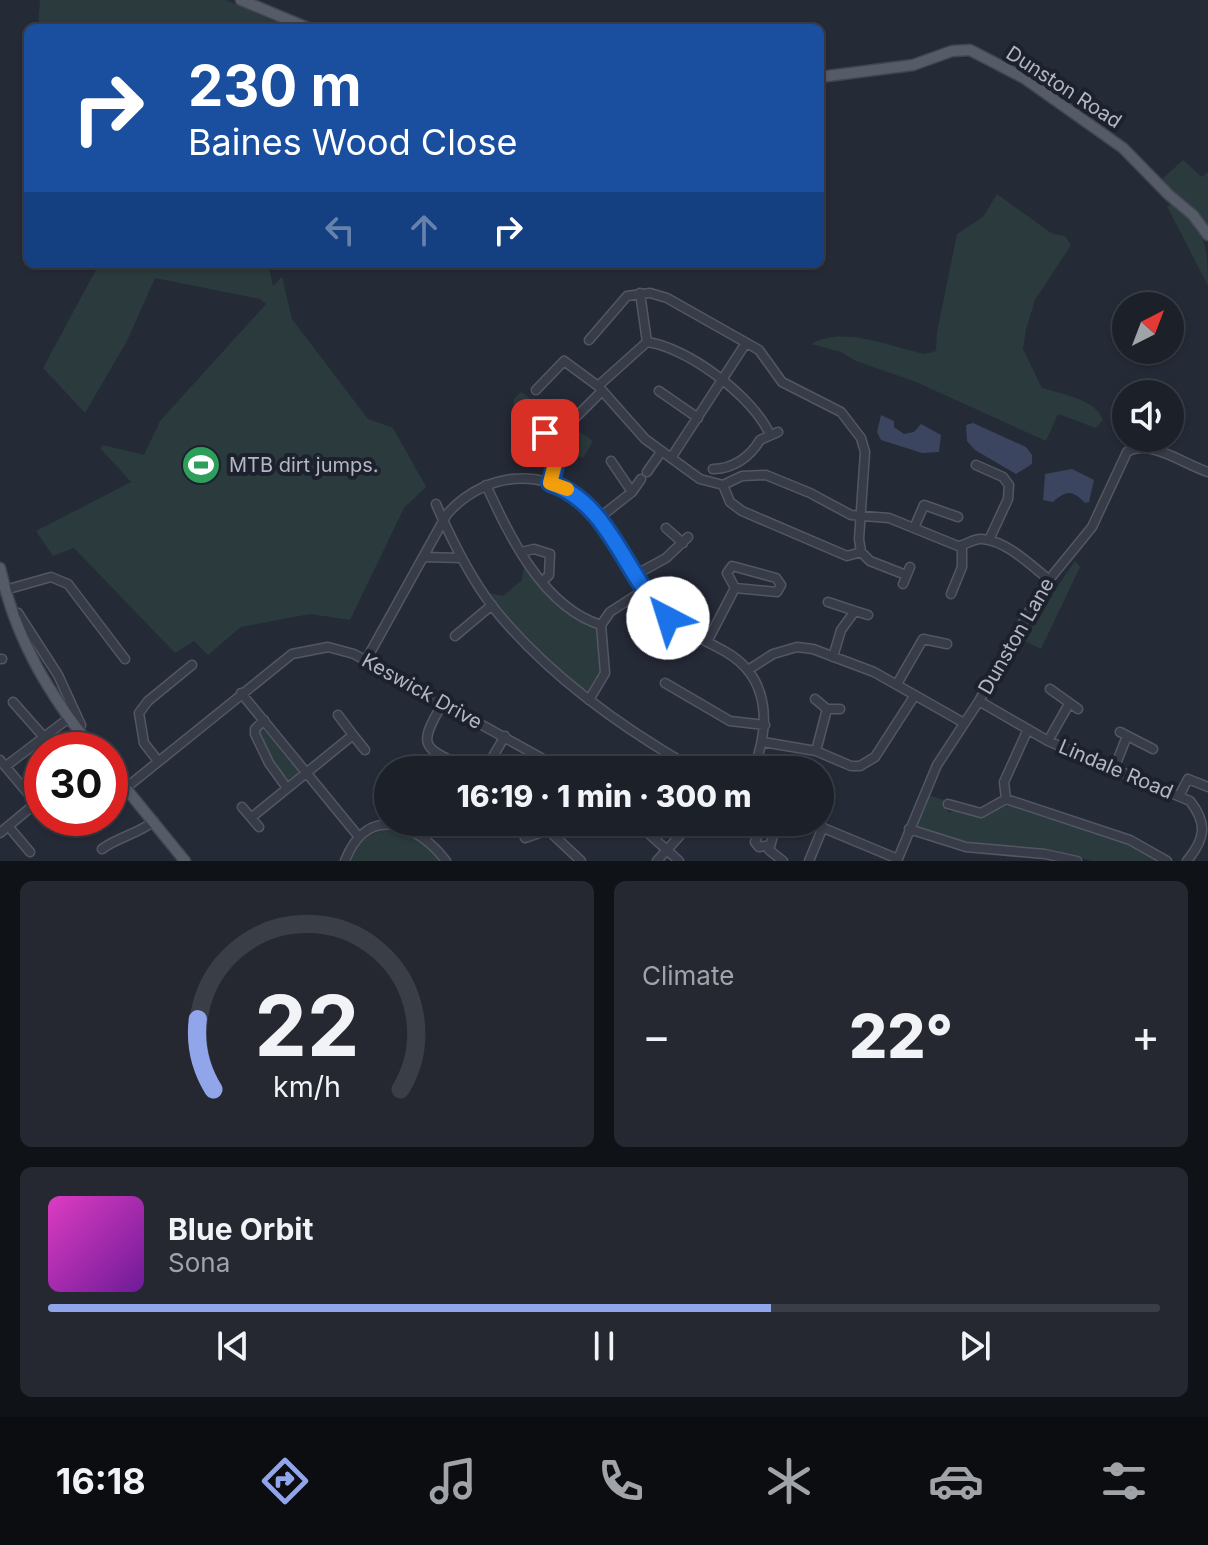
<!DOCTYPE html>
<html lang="en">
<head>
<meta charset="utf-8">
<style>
	:root { --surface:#1c2029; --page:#252831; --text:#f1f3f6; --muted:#a0a3a8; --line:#3a3e46; --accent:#91a6ea }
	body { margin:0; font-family:Inter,sans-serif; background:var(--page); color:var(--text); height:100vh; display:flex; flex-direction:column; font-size:30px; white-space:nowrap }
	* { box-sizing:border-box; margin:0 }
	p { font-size:26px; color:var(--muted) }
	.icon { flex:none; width:44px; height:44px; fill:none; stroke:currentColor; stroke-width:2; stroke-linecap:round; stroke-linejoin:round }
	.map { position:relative; height:861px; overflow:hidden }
	.details { display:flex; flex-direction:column; gap:20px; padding:20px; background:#0f1217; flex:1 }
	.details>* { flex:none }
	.hud { position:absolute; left:24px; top:24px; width:800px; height:244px; border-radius:12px; box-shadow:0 2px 6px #0004,0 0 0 2px var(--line); background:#1a4fa0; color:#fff; overflow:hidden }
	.needle { width:52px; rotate:42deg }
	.tools { position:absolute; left:1112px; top:292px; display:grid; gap:16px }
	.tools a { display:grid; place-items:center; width:72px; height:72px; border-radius:50%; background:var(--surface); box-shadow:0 2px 6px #0004,0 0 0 2px var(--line); font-size:40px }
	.speed { position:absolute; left:24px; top:732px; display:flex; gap:16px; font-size:40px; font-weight:700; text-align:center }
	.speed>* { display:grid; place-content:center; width:104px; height:104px; border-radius:50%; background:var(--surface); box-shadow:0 2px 6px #0004,0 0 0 2px var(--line); line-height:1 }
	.speed .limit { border:12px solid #d22; background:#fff; color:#111 }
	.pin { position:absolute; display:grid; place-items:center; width:68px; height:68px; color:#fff; margin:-34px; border-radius:16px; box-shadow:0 4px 12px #0006 }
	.me { position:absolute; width:88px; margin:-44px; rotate:320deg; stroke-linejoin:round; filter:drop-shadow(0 0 6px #0008) }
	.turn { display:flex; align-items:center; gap:28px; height:168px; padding:0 32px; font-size:36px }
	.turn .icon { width:104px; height:104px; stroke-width:2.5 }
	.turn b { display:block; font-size:56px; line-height:68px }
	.lanes { display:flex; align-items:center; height:76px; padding:0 32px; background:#0003; justify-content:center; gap:40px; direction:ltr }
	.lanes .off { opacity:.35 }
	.big { font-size:60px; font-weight:800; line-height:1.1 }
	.details .tile { flex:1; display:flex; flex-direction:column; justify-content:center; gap:12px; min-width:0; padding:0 28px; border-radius:12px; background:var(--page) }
	.details .dial { align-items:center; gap:0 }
	.dial svg { height:208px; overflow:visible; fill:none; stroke:var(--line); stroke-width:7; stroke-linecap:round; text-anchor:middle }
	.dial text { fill:var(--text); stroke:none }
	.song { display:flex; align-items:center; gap:24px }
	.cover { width:96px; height:96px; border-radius:12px; background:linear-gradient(135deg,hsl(310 70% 55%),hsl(280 70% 35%)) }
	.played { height:8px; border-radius:4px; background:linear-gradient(90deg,var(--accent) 65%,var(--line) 65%) }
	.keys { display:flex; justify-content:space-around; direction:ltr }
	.heat { display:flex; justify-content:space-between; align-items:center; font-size:44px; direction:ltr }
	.details .tiles { flex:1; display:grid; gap:20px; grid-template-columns:1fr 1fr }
	.tile:last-child { grid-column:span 2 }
	.trip { position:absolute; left:374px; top:756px; width:460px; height:80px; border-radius:40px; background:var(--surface); box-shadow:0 2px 6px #0004,0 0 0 2px var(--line); font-weight:800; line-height:80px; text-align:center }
	.tabs { display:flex; height:128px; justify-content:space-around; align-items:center; background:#0b0d10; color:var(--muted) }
	.tabs .icon { width:56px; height:56px }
	.tabs .current { color:var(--accent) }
	.tabs b { font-size:36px; color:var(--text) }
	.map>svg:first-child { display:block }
	.green { fill:#2a3a3d }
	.water { fill:#3c455f }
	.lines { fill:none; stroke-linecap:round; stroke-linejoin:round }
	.minor-casing { stroke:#535763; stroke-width:11 }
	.major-casing { stroke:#414551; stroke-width:13 }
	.minor { stroke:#383c48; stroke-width:8 }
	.major { stroke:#565b68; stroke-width:10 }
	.route-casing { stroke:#114b97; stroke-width:20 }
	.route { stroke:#1a73e8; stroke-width:14 }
	.slow { stroke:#f59e0b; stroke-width:14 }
	.labels { text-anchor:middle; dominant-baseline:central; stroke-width:8; stroke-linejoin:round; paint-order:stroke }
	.street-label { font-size:20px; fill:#b3b7c4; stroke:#1d212d }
	.poi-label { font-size:20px; fill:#b3b7c4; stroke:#1d212d; text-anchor:start }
</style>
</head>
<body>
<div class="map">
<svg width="1208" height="861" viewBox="0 0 1208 861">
	<rect width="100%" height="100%" fill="#252a37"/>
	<!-- green -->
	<path class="green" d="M40,0H226L289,28H38Z
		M1183,160L1202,177L1208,172V231L1160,181Z
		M997,194L1051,233L1065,236L1071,245L1035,300L1026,329L1023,349L1042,388C1061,394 1096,399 1103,420L1096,428L1058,414L1046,441L916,382L856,361L841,352L811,344C844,325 890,347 925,354L936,351L937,332L957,234L983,217Z
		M1173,205C1207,231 1208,247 1208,286L1167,206Z
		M99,264H268L273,286L282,277L292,319L368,419L393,428L426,487L404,508L350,620L310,614L241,627L208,655L194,641L175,653L74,548L53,556L36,531L131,482L100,448L103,445L144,455L160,421L266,304L260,299L155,278L127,341L85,413L43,368Z
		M521,392L593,441L583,458L562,450L563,442L559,443L515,407L513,400Z
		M525,560L545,587L597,628L601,671L591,692C573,691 509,620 494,603L489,593L503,596L522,580Z
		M1075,561L1080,567L1041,649L1021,639Z
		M261,727L300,773L291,782H285L271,762L258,731Z
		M928,795L944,800V807L950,813L953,809L984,815L1004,805L1021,808L1126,841L1163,861H1091L1057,851L963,843L918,827L915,821Z
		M385,829C412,830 423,842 442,861H352L350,858L360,840Z"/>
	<!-- water -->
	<path class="water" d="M881,415L894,421V427L904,434L914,432L921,424L941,435L939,452L922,453L881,440L877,432Z
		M973,423L1026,447L1032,455V464L1016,474L975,450L967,441L966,425Z
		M1072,469L1094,480L1089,502L1085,503C1072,490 1067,490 1053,502L1043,500L1045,474Z"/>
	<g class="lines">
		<defs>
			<path id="minor" d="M640,293L647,342
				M589,340L627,296L650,293L667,298L759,350L782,382L841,412L861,438L865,452L859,539L861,552L870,561L906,575
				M598,386L647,342C687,347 754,397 770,435
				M536,390L564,361L598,386L645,439L700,479L723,485L742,476L766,475L810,493L851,515L889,518L958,546C967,545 973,538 982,539C1005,540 1031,565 1048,579
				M659,391L698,418
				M574,419L602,391
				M529,425L555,442L558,452L550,483
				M671,458L746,343
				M611,461L632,492
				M976,465L1003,477L1009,485L1008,499L989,540
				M713,469C733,469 750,457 760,440L778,432
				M647,472L661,452
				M486,485C510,537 543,607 601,625
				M723,485L730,502L742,511L847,556L861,552
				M436,504C451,539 469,575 492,606C546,674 622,728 696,770
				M599,518L632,492L641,479
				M666,528L683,543
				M914,528L924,505L958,517
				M521,552L534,549L550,554L549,575L543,581
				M424,557L462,558
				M635,575L666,558L688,537
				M903,584L910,567
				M5,590L51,577L68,584L125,659
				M951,594L962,567V547
				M828,602L855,611
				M18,613L58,675L81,725
				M455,636L492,605
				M707,642L735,588L777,592L781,585L776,578L732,566L727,573L735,588
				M833,657L841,630L855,611L868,615
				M0,659H2
				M366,660L447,514C490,466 559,466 599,518C620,545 632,580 655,605C675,628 701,638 726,652C771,678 770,727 753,770
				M748,670L773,654L797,647L813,649L874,672L964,723
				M665,683L730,721L765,725
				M897,684L923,639L947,644
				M1050,689L1078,709
				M241,693L359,837
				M815,699L827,709L816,751
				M589,700L605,673L601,625L610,612L644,590
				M979,701L1048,741L1190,801C1208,824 1205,839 1187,861
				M13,702L43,736
				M443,703C414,751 426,747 470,770
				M827,709H840
				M264,720L255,729V734L269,763L287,788
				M1028,729L1004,782L1006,799L1130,840L1167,861
				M1120,732L1153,749
				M353,735L365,750
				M1048,741L1069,704
				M763,742L816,751L851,766H860L875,757L915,695
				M0,760L36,803L0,833
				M158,761L144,743L139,713L148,701L192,665
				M6,766L69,718
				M1114,769L1127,736
				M485,770L505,736
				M127,787L292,654L328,647L354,654L563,770
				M1179,796L1188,779L1208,787
				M948,804L981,813L1006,799
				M242,807L259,827
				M252,817L353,735L338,715
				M71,818L72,819
				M636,822L679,861
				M777,822L769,850L783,861
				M809,822L898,859
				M8,826L30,852
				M909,829L966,847L1045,854L1077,861
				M548,830L581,861
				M525,838L548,830L550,822
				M770,845L759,847L755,842L759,832L775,827
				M102,849C118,837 138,834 154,821
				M345,861C367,803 417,823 446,861
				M657,861L692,822
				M809,861L823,827
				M897,861L937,765L979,701L1043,587L1092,527L1127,452C1150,438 1185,465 1208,472"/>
			<path id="major" d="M241,0L308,28
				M820,77L913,65L952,51L970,50L1024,78L1123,148L1169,195L1193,215L1208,235
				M0,568C15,638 49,695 94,750
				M110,769L185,861"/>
		</defs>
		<!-- minor casing -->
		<use href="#minor" class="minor-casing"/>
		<!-- major casing -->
		<use href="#major" class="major-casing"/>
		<!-- minor -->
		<use href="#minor" class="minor"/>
		<!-- major -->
		<use href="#major" class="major"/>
	</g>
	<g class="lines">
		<defs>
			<path id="route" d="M545,433C562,449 557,463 550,483C611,503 625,578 668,618"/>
		</defs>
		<!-- route casing -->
		<use href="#route" class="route-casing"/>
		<!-- route -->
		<use href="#route" class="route"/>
		<!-- slow -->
		<path class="slow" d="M557,455L550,483L567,489"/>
	</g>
	<!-- icons -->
	<defs>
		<symbol id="stadium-disc" viewBox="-11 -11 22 22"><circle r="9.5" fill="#2e9e5b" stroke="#1d212d"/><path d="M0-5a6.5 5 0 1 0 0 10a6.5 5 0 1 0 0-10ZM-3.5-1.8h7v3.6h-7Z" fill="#fff"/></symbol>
	</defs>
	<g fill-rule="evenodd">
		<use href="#stadium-disc" x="179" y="443" width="44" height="44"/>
	</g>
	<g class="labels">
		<!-- street labels -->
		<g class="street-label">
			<text transform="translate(1064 87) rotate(33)">Dunston Road</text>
			<text transform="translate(1016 636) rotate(-60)">Dunston Lane</text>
			<text transform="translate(422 691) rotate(29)">Keswick Drive</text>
			<text transform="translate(1116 769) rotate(23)">Lindale Road</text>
		</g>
		<!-- poi labels -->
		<g class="poi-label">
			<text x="229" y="465">MTB dirt jumps.</text>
		</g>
	</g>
</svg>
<div class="tools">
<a><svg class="needle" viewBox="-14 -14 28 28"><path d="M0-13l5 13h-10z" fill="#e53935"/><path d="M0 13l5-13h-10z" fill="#a0a3a8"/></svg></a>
<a><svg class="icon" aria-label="sound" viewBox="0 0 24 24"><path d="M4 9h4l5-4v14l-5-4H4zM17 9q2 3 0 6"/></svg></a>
</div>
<div class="speed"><div class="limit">30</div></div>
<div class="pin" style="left:545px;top:433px;background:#d93025"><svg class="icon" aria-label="arrive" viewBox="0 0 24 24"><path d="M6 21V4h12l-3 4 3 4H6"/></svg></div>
<svg class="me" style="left:668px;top:618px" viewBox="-20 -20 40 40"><circle r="19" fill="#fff"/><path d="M0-13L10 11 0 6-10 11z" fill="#1a73e8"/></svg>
<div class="trip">16:19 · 1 min · 300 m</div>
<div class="hud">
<div class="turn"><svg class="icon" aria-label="right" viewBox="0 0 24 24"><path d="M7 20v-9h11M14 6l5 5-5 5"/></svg><div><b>230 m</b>Baines Wood Close</div></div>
<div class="lanes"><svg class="icon off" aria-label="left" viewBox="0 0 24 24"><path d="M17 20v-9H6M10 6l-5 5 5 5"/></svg><svg class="icon off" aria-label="ahead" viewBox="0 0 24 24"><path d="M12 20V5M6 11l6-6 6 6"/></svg><svg class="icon" aria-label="right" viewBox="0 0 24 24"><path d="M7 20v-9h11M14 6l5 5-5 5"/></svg></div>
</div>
</div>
<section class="details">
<div class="tiles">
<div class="tile dial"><svg viewBox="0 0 100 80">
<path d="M14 69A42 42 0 1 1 86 69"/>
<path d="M14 69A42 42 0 0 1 8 42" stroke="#91a6ea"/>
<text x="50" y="56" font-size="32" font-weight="700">22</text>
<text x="50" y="72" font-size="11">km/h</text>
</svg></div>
<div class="tile"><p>Climate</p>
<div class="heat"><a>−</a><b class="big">22°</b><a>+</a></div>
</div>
<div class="tile">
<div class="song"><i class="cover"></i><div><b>Blue Orbit</b><p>Sona</p></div></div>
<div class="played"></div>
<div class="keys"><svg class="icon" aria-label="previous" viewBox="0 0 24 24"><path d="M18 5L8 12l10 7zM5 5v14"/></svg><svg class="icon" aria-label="pause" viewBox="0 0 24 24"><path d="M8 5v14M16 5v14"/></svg><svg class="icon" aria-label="next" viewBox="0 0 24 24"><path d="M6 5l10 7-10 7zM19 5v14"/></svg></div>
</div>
</div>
</section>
<nav class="tabs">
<b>16:18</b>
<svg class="icon current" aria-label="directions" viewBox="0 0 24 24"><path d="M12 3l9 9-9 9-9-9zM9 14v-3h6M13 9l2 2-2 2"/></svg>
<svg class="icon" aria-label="music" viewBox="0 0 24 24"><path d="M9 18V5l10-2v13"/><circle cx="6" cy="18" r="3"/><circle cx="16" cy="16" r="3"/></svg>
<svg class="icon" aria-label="phone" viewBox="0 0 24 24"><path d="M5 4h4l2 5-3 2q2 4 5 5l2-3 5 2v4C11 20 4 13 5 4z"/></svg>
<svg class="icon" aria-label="climate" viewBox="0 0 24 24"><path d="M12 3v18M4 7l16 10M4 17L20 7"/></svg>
<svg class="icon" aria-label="car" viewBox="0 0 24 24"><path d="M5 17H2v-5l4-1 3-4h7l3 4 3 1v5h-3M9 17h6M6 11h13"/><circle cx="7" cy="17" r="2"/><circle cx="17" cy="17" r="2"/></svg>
<svg class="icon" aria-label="filters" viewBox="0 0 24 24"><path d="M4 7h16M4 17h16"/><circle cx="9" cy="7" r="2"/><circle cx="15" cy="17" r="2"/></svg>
</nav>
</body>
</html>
